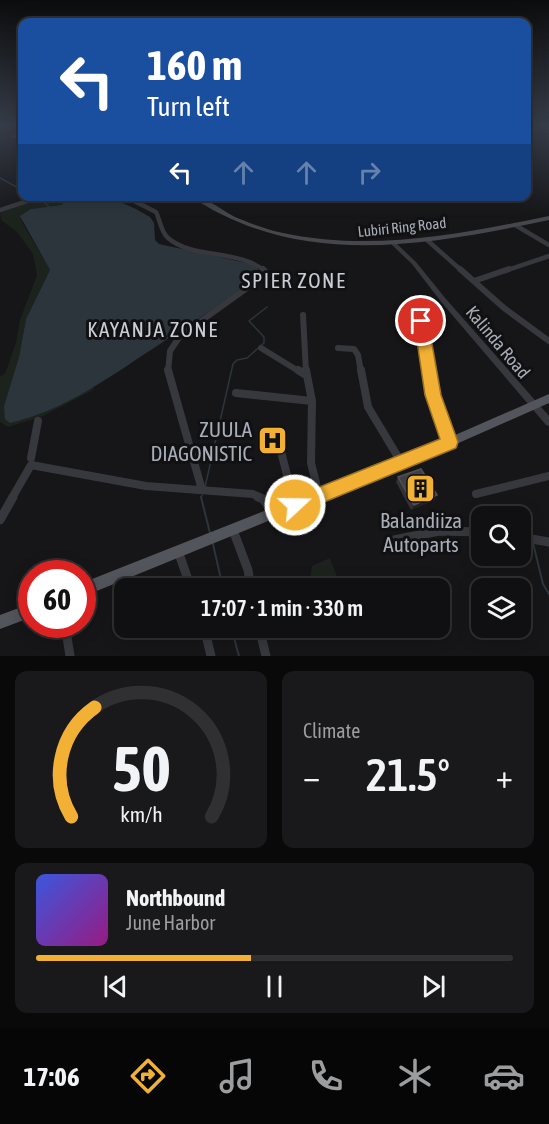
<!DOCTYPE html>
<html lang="en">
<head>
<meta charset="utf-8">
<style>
	:root { --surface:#101012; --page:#19191b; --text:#f1f3f6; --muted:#9c9d9f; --line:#303032; --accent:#f2b134 }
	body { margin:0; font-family:"Asap Condensed",sans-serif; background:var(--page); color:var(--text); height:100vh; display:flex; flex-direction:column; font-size:22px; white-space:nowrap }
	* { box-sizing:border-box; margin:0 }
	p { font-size:20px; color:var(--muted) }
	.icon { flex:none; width:33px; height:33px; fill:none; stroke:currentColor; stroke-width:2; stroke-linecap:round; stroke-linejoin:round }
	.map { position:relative; height:656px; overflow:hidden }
	.drawer { display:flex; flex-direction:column; gap:15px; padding:15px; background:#09090a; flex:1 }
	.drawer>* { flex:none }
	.banner { position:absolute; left:18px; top:18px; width:513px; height:183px; border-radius:12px; box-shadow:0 3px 15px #0003,0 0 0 2px var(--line); background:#1a4fa0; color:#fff; overflow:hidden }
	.tools { position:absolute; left:471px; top:506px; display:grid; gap:12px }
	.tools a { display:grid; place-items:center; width:60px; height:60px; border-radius:12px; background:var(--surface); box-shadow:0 3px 15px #0003,0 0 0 2px var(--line); font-size:30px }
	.speed { position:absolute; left:18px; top:560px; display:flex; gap:12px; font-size:30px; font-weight:700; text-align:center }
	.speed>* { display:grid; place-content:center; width:78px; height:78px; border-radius:50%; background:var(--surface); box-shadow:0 3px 15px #0003,0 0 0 2px var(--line); line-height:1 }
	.speed .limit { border:9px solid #d22; background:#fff; color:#111 }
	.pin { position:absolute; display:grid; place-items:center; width:51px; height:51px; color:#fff; margin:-26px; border:3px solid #fff; border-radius:50%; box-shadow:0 2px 6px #0007 }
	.me { position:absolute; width:66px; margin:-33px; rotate:69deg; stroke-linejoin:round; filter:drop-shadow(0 0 4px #0008) }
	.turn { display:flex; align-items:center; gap:21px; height:126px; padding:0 30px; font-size:27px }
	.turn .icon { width:78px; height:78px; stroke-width:2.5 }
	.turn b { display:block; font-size:42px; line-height:51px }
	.lanes { display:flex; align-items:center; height:57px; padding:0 30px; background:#0003; justify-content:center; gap:30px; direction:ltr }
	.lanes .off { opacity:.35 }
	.big { font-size:45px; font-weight:600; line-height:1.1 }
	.drawer .card { flex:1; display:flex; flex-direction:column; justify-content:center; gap:9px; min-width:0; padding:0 21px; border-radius:12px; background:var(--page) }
	.drawer .dial { align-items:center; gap:0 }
	.dial svg { height:156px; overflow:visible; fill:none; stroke:var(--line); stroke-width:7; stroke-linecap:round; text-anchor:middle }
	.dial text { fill:var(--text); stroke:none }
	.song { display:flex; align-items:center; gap:18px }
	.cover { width:72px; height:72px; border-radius:9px; background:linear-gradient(135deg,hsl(230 70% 55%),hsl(310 70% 35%)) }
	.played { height:6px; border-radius:3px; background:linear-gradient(90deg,var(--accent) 45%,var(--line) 45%) }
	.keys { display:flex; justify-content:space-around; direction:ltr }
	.heat { display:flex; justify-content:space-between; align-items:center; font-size:33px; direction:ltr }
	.drawer .tiles { flex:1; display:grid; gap:15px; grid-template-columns:1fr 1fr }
	.card:last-child { grid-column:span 2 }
	.trip { position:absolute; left:114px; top:578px; width:336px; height:60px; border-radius:12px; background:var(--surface); box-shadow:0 3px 15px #0003,0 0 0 2px var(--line); font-weight:600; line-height:60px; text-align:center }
	.menu { display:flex; height:96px; justify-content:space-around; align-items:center; background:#060607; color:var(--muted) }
	.menu .icon { width:42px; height:42px }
	.menu .current { color:var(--accent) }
	.menu b { font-size:27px; color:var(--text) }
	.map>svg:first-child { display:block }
	.green { fill:#1c231d }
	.water { fill:#2c353c }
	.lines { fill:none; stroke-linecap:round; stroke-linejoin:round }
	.stream-far1 { stroke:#2c353c; stroke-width:1.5 }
	.stream { stroke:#2c353c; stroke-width:2 }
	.minor-far4 { stroke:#37383d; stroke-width:4 }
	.minor-far3 { stroke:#37383d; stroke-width:4.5 }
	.minor-far2 { stroke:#37383d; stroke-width:6 }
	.minor-far1 { stroke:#37383d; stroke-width:8 }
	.minor { stroke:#37383d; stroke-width:9 }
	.tertiary { fill:#37383d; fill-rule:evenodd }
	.secondary { fill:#45474d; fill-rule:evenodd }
	.primary { fill:#53555c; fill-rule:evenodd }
	.wall { fill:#323236 }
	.shaded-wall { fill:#212124 }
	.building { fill:#3f3f44; stroke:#4f5156; stroke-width:1.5 }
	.route { fill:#f2b134; stroke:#9d7322; stroke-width:1.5 }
	.labels { text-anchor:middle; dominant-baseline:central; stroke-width:6; stroke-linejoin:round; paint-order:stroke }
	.far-street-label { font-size:15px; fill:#a8adb8; stroke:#111113 }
	.street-label { font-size:18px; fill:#a8adb8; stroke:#111113 }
	.quarter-label { font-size:21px; letter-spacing:1.5px; fill:#c9ccd4; stroke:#111113 }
	.near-poi-label { font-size:21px; fill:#a8adb8; stroke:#111113; text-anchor:end }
</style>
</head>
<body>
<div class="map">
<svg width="549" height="656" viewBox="0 0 549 656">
	<rect width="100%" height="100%" fill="#161618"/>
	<!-- green -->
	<path class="green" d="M48,197H68L62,200L64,204L61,205L31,209L22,222L50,270L26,319L19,357L4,406L22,420L94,387L93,390L43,416L8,427L0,422V376L5,374L16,343L20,320L37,275L33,254L17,232L1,220L0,213Z
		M330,558L341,588H306L310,582L312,566Z"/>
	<!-- water -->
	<path class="water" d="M68,197H109L136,209L150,217L154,223L155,240L159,244L256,265L260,274C229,300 196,320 163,342C115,373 67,410 10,423L5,419L4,406L19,357L26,319L50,270L20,216L31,209L61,205L63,204L61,201Z"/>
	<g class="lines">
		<!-- stream-far1 -->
		<path class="stream-far1" d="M0,178L22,190
			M43,201L49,207
			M205,487L233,364L237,360L247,358L264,343V337L249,321L267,307
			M201,498L202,495"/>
		<!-- stream -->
		<path class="stream" d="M201,497L210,533
			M533,543L543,584L549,594
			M213,544L223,588
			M231,627L239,656"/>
		<!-- minor-far4 -->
		<path class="minor-far4" d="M14,136L22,133"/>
		<!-- minor-far3 -->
		<path class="minor-far3" d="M124,196L156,212C160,220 161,232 168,238C192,259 238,249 265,271
			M0,210L43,196
			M515,225L549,245
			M427,240L462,271
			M505,271L549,256"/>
		<!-- minor-far2 -->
		<path class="minor-far2" d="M460,269L504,308L549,341
			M474,281L509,269
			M303,315L306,372
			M421,321L429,372
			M261,348L300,372
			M338,348L354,349L358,355L361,372
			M168,372L170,351L180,336L261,278L265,271L263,269"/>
		<!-- minor-far1 -->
		<path class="minor-far1" d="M168,370L202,490
			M298,370L306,375
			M306,370L312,401L311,463L319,495
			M361,370L368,407L401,462
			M429,370L433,395L450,442
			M236,393L312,401
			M278,440L293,498
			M31,458L38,421
			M476,494L549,476
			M12,498L31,465L146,486L253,494L261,498"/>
		<!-- minor -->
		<path class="minor" d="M258,497L263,499L273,513
			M293,497L295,504
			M0,520L13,497
			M233,530L248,570L251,588
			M520,537L549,542
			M394,540L439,531L482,532
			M178,551L191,588
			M65,624L70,656
			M204,627L211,656
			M259,627L266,656"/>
		<!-- tertiary -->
		<path class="tertiary" d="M394,242L396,243L416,262L446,299L549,416V426L546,425L442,303L412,264L392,245V243Z"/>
		<!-- secondary -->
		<path class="secondary" d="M190,196C206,196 221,210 235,217C249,223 268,230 283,233C373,252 460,234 549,216V220C428,245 300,270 190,196Z"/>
		<!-- primary -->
		<path class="primary" d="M549,394V403L454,445L82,597V583L446,439Z
			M32,603V617L0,629V615Z"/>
	</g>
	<!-- wall -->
	<path class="wall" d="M398,477L435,500L411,510L396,482Z"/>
	<!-- shaded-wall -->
	<path class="shaded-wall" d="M437,495L435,500L411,510L414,505Z"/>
	<!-- building -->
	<path class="building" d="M421,469L437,495L414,505L398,477Z"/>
	<!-- sky -->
	<linearGradient id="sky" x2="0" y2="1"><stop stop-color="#0c0c0d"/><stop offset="0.58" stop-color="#363c48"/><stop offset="1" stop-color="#363c48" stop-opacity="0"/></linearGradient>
	<rect width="549" height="217" fill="url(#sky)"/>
	<!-- route -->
	<path class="route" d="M421,317L428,321L441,395L458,442L456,448L295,514L289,512L286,505L289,499L440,439L425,395L414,321Z"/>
	<!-- icons -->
	<defs>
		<symbol id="hospital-square" viewBox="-11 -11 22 22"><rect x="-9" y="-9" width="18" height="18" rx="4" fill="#f2b134" stroke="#111113"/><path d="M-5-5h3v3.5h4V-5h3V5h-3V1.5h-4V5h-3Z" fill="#111"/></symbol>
		<symbol id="building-square" viewBox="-11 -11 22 22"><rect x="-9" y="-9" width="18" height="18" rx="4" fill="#f2b134" stroke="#111113"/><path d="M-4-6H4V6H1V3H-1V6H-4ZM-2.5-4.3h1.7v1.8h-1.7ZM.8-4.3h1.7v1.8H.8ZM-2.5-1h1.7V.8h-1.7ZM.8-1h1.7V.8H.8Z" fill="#111"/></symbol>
	</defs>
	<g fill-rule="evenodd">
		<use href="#hospital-square" x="256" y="424" width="33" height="33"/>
		<use href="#building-square" x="404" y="472" width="33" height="33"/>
	</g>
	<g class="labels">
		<!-- far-street labels -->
		<g class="far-street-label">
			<text transform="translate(402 227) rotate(-6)">Lubiri Ring Road</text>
		</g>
		<!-- street labels -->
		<g class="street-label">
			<text transform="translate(498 342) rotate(50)">Kalinda Road</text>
		</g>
		<!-- quarter labels -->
		<g class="quarter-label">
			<text x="294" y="280">SPIER ZONE</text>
			<text x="153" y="329">KAYANJA ZONE</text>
		</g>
		<!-- near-poi labels -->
		<g class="near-poi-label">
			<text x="252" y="429">ZUULA<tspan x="252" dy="24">DIAGONISTIC</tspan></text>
			<text x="421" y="520" text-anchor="middle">Balandiiza<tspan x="421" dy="24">Autoparts</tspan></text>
		</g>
	</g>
</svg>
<div class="tools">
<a><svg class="icon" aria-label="search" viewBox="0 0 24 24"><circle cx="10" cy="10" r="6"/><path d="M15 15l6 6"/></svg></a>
<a><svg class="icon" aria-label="layers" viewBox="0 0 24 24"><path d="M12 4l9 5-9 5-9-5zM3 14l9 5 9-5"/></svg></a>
</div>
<div class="speed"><div class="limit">60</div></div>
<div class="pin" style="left:421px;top:321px;background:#d93025"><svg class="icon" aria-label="arrive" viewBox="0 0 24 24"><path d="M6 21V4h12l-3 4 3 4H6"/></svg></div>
<svg class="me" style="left:295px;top:505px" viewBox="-20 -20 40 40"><circle r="17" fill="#f2b134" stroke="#fff" stroke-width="3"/><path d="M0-11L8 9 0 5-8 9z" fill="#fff"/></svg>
<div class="trip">17:07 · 1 min · 330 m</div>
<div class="banner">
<div class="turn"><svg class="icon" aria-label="left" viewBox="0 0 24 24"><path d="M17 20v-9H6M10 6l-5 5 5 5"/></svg><div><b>160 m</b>Turn left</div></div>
<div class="lanes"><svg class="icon" aria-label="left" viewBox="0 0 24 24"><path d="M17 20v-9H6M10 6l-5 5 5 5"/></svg><svg class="icon off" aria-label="ahead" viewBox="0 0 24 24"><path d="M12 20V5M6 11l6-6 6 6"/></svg><svg class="icon off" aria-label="ahead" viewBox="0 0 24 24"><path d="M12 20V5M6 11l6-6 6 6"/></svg><svg class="icon off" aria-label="right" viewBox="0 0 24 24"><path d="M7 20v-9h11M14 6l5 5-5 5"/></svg></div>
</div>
</div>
<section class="drawer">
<div class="tiles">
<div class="card dial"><svg viewBox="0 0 100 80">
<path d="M14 69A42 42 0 1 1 86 69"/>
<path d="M14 69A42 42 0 0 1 26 13" stroke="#f2b134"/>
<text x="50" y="56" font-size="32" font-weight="700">50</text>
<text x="50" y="72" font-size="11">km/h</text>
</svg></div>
<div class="card"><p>Climate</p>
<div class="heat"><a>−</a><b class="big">21.5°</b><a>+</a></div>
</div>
<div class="card">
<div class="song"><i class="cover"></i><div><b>Northbound</b><p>June Harbor</p></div></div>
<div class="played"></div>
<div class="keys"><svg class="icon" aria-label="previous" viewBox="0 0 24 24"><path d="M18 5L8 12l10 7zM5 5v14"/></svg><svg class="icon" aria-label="pause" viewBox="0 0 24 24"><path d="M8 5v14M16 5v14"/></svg><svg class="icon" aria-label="next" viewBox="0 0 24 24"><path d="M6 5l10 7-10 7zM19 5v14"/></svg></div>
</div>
</div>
</section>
<nav class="menu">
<b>17:06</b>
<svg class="icon current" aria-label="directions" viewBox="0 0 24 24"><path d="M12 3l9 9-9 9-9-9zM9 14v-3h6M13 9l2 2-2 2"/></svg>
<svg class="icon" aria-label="music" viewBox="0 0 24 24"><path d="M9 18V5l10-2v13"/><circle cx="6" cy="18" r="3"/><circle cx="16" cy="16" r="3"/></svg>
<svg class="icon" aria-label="phone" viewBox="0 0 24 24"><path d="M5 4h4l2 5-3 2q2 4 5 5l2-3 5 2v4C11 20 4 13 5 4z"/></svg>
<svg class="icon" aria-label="climate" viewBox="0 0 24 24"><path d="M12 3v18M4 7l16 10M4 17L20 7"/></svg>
<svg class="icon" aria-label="car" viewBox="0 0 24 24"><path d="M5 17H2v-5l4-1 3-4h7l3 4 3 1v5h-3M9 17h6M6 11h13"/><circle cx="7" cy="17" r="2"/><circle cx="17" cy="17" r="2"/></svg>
</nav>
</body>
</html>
